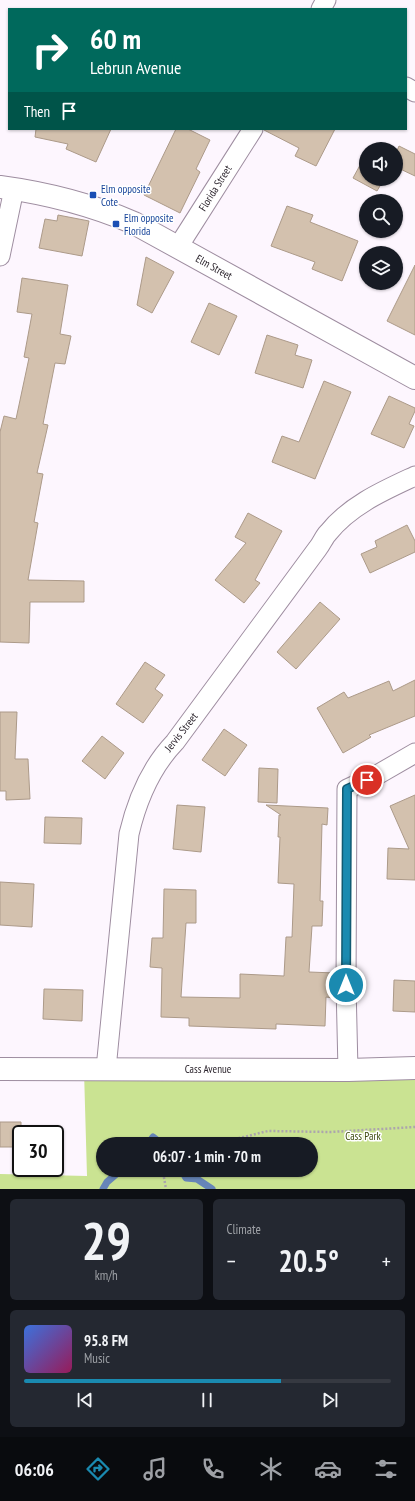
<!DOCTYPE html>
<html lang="en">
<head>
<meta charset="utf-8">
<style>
	:root { --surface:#171b24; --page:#242831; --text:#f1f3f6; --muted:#9ea1a6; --line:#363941; --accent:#1a8ab0 }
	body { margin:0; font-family:"PT Sans Narrow",sans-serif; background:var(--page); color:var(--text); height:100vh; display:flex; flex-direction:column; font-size:15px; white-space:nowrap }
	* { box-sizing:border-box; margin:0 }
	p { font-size:13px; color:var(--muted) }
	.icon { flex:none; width:22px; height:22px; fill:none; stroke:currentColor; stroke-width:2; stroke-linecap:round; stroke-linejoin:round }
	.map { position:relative; height:1189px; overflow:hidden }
	.sheet { display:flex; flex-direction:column; gap:10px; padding:10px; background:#0d0f14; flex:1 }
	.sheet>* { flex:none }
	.hud { position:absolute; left:8px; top:8px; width:399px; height:122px; border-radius:0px; box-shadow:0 1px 3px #0004; background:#00695c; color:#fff; overflow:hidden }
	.fabs { position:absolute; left:359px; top:142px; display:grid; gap:8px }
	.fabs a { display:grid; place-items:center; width:44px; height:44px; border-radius:50%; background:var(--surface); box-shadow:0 1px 3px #0004; font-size:20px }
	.speed { position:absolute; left:12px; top:1125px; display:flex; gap:8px; font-size:20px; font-weight:700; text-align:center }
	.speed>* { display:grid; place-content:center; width:52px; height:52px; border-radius:50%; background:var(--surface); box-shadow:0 1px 3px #0004; line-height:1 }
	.speed .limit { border:2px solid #111; border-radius:6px; background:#fff; color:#111 }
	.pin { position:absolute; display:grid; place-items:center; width:34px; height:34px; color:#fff; margin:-17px; border:2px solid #fff; border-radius:50%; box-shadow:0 1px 4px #0007 }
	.me { position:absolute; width:44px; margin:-22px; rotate:0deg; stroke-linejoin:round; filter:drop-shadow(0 0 3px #0008) }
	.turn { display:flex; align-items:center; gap:14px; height:84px; padding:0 16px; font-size:18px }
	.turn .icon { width:52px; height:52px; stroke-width:2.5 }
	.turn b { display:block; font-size:28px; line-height:34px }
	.then { display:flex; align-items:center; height:38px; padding:0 16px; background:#0003; gap:8px; font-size:15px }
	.big { font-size:30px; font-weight:600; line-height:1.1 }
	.sheet .card { flex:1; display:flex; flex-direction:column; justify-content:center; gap:6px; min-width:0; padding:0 14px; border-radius:6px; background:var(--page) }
	.sheet .dial { align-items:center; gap:0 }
	.dial b { font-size:52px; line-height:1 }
	.song { display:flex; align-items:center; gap:12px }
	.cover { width:48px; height:48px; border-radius:6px; background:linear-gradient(135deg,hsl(220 70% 55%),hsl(330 70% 35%)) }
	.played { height:4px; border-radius:2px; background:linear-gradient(90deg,var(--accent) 70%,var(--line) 70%) }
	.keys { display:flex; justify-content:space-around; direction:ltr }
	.heat { display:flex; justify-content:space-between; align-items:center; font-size:22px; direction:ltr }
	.sheet .tiles { flex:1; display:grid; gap:10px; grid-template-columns:1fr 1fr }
	.card:last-child { grid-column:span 2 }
	.trip { position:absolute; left:96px; top:1137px; width:222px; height:40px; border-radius:20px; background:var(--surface); box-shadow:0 1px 3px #0004; font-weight:600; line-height:40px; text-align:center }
	.tab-bar { display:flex; height:64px; justify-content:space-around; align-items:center; background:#090b0e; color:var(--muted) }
	.tab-bar .icon { width:28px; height:28px }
	.tab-bar .selected { color:var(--accent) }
	.tab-bar b { font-size:18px; color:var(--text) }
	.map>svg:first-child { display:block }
	.green { fill:#cae392; fill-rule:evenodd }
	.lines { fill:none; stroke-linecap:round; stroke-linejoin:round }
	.stream { stroke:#6685b8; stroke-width:7 }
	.building { fill:#d3c1ae; stroke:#ac9a89 }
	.minor-casing { stroke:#9e8da0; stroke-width:21 }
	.tertiary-casing { stroke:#9e8da0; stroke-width:24 }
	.path { stroke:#aca5ad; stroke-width:2.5; stroke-dasharray:2 2; stroke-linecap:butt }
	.minor { stroke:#fff; stroke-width:19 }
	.tertiary { stroke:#fff; stroke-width:22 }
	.route-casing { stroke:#115a72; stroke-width:10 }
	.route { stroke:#1a8ab0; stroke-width:7 }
	.transit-dot { fill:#1a4fb4; stroke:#fff; stroke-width:1.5 }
	.labels { text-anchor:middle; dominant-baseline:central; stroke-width:3; stroke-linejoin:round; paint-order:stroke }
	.street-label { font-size:11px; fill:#2b242c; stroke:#fff }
	.transit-label { font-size:11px; fill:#164399; stroke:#fff; text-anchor:start }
	.park-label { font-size:11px; fill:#3c4b0d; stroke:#fff }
</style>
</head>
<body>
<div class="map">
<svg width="415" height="1189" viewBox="0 0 415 1189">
	<rect width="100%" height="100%" fill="#fdf6fe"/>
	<!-- green -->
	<path class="green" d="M415,1066V1189H0V1174L87,1176L84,1071ZM103,1144H311V1170H103Z"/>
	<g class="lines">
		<!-- stream -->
		<path class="stream" d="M148,1144L153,1137L162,1144
			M183,1173L186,1178L197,1179L212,1189
			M103,1189L107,1182L121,1170"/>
	</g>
	<!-- building -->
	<path class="building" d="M36,129H111L96,162L66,149L68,144L35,137Z
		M176,129H188L210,140L196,169L200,172L180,213L144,195Z
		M264,129H335L316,166L295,156L299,148L264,130Z
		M399,146L415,154V176L396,167V153Z
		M365,156L366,179H384L377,191L353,178Z
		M287,206L313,215L310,222L358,241L342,281L312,269L315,262L271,246Z
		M58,215L89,221L82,256L39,248L45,219L57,221Z
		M146,257L174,272L152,313L137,305Z
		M415,265V335L387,321Z
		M22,278L68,285L60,334L71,336L65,364L55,363L43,424L48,425L37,473L43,474L34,522L38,523L28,580L84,581V602H30L29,643L0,642V432L4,416L16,419L29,358L24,357L32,314L17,312Z
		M209,303L237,316L219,355L191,342Z
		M267,335L298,345L295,355L312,360L303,388L255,373Z
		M324,381L351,392L315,479L272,462L282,436L299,442Z
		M389,396L415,408V411L409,424L414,426L404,448L371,434Z
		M248,513L282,531L255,580L260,583L244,603L215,580L246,543L235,537Z
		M407,525L415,541V552L370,573L361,554L377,547L375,541Z
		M320,602L340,619L296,669L277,652Z
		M145,662L165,675L155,689L163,695L143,723L116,704Z
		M415,680V716L369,735L371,737L343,753L317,708L344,692L348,698L389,681L393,691Z
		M0,712H17L15,759H28L30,799L6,800V791H0Z
		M224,729L247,745L225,776L202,760Z
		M102,736L124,753L105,779L82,761Z
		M259,768L278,769L277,803L258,802Z
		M415,795V880L387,879L388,848L409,849L390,806Z
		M177,805L205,807L201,852L173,849Z
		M266,805L328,808L327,825L322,824L320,901H323L322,926H312L309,972L335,973L334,998L326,997L325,1026L276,1024V1029L189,1026V1018L161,1017L162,968L150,967L152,938H163L164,889L196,890V923H186L181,997L240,998V974L284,976L286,937H292L294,884L278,883L280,837H278L279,815H281Z
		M45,817L82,818L81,844L44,843Z
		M0,882L34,884L32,927L0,925Z
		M394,980L415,981V1012L393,1011Z
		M44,989L83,990L82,1021L43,1019Z
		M0,1122H21V1147H0Z"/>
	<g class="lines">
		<defs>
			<path id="minor" d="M321,9L326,0
				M406,87L415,92
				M178,247L253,129
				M0,256L14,189
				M106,1069L129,834C137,800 150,768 175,742L318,548C322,543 324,537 328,533C350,505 385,490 415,476
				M348,1070L346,985L347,789L377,775L415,753"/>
			<path id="tertiary" d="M0,187C45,193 92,205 134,223L415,378
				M0,1069L348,1070L415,1068"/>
		</defs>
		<!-- minor casing -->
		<use href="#minor" class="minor-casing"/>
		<!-- tertiary casing -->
		<use href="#tertiary" class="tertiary-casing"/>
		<!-- path -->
		<path class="path" d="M215,1144L268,1131L331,1132L415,1127
			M165,1170L163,1172L166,1189"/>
		<!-- minor -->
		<use href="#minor" class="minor"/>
		<!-- tertiary -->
		<use href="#tertiary" class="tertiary"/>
	</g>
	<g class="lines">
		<defs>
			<path id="route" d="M346,985L347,789L367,780"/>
		</defs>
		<!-- route casing -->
		<use href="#route" class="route-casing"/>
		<!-- route -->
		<use href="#route" class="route"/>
	</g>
	<!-- markers -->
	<g class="transit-dot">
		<rect x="89" y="191" width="8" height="8" rx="2"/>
		<rect x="112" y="220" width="8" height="8" rx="2"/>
	</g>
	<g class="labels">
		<!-- street labels -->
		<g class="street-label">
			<text transform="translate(215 188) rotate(-58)">Florida Street</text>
			<text transform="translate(214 267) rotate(29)">Elm Street</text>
			<text transform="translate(181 732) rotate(-52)">Jervis Street</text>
			<text x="208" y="1069">Cass Avenue</text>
		</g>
		<!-- transit labels -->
		<g class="transit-label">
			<text x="101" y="189">Elm opposite<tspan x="101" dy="13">Cote</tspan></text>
			<text x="124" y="218">Elm opposite<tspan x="124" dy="13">Florida</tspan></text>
		</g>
		<!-- park labels -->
		<g class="park-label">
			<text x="363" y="1136">Cass Park</text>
		</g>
	</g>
</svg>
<div class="fabs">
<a><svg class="icon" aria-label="sound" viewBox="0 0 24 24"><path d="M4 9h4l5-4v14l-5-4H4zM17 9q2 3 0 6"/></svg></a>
<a><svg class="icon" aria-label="search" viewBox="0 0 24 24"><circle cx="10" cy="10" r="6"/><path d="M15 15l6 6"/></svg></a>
<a><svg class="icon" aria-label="layers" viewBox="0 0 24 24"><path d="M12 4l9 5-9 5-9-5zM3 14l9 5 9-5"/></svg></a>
</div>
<div class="speed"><div class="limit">30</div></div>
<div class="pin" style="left:367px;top:780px;background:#d93025"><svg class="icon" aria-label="arrive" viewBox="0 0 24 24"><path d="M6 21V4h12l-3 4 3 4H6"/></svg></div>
<svg class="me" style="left:346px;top:985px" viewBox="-20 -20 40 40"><circle r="17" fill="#1a8ab0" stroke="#fff" stroke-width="3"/><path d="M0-11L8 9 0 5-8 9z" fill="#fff"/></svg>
<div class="trip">06:07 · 1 min · 70 m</div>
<div class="hud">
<div class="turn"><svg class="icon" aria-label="right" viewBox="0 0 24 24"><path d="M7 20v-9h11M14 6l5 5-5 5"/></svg><div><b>60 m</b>Lebrun Avenue</div></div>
<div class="then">Then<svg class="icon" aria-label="arrive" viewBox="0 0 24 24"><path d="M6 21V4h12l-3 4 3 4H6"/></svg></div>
</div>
</div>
<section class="sheet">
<div class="tiles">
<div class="card dial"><b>29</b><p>km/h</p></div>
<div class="card"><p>Climate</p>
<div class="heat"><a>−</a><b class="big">20.5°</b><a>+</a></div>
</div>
<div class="card">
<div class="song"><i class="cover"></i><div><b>95.8 FM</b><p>Music</p></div></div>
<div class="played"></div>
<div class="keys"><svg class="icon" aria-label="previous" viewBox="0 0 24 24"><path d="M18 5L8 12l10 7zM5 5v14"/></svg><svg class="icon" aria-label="pause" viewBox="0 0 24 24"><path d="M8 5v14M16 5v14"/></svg><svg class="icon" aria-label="next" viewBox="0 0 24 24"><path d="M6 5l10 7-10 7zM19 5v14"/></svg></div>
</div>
</div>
</section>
<nav class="tab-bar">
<b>06:06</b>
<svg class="icon selected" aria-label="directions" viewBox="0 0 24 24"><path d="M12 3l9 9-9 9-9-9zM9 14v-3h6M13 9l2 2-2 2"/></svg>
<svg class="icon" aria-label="music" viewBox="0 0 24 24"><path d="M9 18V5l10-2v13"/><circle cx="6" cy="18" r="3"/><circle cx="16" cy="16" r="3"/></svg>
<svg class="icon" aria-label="phone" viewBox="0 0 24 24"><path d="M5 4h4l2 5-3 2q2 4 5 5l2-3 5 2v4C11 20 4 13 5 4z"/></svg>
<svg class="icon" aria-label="climate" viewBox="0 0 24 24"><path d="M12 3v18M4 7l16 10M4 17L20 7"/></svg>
<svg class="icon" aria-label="car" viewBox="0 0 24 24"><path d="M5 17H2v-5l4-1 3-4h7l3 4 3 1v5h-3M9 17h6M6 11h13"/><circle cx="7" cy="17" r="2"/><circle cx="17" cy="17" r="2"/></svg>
<svg class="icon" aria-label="filters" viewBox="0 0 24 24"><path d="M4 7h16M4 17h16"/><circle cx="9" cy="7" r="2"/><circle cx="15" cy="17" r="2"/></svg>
</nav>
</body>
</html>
